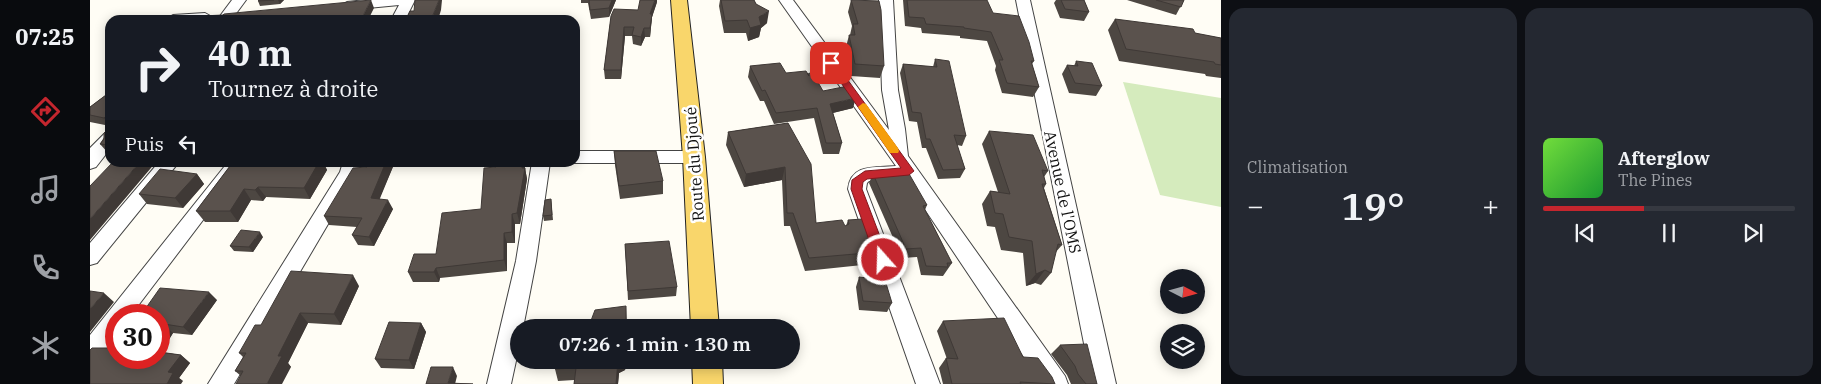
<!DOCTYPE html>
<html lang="fr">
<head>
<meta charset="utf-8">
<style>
	:root { --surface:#171b24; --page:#242831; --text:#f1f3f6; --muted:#9ea1a6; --line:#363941; --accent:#c4262e }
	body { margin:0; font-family:"IBM Plex Serif",serif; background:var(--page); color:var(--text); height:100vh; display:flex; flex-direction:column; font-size:19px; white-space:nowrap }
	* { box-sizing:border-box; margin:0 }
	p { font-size:16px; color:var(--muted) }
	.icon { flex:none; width:28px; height:28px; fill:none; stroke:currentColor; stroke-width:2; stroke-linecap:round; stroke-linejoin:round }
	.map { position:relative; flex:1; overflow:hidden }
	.sheet { display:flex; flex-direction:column; gap:8px; padding:8px; background:#0d0f14; width:600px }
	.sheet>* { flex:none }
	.top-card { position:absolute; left:15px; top:15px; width:475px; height:152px; border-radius:15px; box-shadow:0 2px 12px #0003; background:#171b24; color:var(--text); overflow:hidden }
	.needle { width:32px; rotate:96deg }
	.buttons { position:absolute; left:1070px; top:269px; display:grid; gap:10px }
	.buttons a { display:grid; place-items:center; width:45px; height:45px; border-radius:50%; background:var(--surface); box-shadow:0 2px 12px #0003; font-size:25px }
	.speed { position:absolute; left:15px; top:304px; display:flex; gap:10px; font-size:25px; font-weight:700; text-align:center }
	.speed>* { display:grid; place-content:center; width:65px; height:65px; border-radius:50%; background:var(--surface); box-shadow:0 2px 12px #0003; line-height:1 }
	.speed .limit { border:8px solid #d22; background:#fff; color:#111 }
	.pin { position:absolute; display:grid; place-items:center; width:42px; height:42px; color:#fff; margin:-21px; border-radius:10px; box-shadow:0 2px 8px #0006 }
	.me { position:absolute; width:55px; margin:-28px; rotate:340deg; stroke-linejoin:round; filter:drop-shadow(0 0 4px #0008) }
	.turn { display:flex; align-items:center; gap:18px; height:105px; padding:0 20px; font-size:22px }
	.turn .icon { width:65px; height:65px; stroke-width:2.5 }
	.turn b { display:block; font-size:35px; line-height:42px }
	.then { display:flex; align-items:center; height:48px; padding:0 20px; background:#0003; gap:10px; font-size:19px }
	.big { font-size:38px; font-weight:600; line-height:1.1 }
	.sheet .card { flex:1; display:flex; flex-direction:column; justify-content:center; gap:8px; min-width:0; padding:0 18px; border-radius:15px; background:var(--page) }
	.song { display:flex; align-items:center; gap:15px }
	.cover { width:60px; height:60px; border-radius:8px; background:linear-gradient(135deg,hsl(100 70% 55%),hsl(130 70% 35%)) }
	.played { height:5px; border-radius:2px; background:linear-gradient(90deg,var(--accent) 40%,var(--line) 40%) }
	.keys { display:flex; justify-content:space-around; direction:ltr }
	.heat { display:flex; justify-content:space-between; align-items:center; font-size:28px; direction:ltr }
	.sheet .tiles { flex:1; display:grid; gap:8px; grid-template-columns:repeat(2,1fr) }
	.trip { position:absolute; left:420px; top:319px; width:290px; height:50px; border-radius:25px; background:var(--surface); box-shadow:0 2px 12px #0003; font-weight:600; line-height:50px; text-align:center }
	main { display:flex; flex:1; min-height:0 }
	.dock { display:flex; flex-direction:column; width:90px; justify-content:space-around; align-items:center; background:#090b0e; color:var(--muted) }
	.dock .icon { width:35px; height:35px }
	.dock .active { color:var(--accent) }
	.dock b { font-size:22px; color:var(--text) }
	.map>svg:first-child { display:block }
	.green { fill:#d5ebbd }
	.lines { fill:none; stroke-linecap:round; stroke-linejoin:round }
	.minor-casing { stroke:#444; stroke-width:2 }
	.major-casing { stroke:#222; stroke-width:2 }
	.minor { fill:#fff; fill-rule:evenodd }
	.major { fill:#f9d66b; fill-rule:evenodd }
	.wall { fill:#4d4742 }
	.shaded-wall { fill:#3f3936 }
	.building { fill:#5a524d; stroke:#3f3936 }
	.route { fill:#c4262e; stroke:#7f191e }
	.slow { fill:#f59e0b }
	.labels { text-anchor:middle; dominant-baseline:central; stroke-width:5; stroke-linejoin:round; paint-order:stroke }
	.street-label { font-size:16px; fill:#111; stroke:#fff }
</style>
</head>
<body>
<main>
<nav class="dock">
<b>07:25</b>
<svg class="icon active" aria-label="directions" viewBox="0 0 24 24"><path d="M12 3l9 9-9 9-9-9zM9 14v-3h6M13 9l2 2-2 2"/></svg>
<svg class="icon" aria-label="music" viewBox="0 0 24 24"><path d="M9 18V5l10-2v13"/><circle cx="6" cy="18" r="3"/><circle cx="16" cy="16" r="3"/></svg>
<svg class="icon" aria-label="phone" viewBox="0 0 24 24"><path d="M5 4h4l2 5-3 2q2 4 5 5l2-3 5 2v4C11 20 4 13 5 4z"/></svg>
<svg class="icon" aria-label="climate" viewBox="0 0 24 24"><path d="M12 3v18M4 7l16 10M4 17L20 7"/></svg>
</nav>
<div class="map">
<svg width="1131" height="384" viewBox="0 0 1131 384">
	<rect width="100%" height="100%" fill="#fffdf5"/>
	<!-- green -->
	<path class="green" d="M1033,82L1131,98V207L1070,195Z"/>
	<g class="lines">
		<defs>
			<path id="minor" d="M142,0H156L142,19H132L130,16Z
				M276,0H325L315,20H301L309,5L257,10L250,6L257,2Z
				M689,0H703L799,130L792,90L789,0H803L808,90L815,129L818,156L975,376L978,384H952L814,178L779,181L777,183L776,189L850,384H826L758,189C761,163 785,168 806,166Z
				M926,0H940L1026,384H1002Z
				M115,13L122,17L120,20L76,19L83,15Z
				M20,132V149L6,167L0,169V148L14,134Z
				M485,151H604L610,153L613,157L610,161L604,163H485L483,162H485Z
				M69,162H89L7,263L0,265V243Z
				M138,162H157L41,315H26V335L8,360L0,364V335Z
				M253,162H271L268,173L157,362L144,384H118L250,172Z
				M442,162H460L446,261L433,328H429V347L421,384H397L426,261Z"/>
			<path id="major" d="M581,0H597L615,157L629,328H601L593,157Z
				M602,360H632L633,384H603Z"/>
		</defs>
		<!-- minor casing -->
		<use href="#minor" class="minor-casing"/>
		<!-- major casing -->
		<use href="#major" class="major-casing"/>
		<!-- minor -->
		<use href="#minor" class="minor"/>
		<!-- major -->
		<use href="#major" class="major"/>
	</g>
	<!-- wall -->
	<path class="wall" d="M169,0H194L190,4L170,6L168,1Z
		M491,0H526L519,17L501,19L498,3H491Z
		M630,0H664L666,4L677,23L671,28L669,37L658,41L656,33H634L629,6Z
		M761,0L794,66L790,78L761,76L756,47L759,35H760L762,26L758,12Z
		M813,0H846L903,13L944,61L942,64L949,87L943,97L912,93L905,70L906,66L897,41L870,38V36L832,33L831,28L815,26Z
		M966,0H994L999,12L994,21L970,18L964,3Z
		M1037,0H1094L1086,15Z
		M567,2L562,17L560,37H555L551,46L543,44L542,36H535L531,79H515L514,70L521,16L548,10Z
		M1025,19L1131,38V78L1116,76L1115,74L1029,61L1018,30Z
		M845,59L876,136L872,146L867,145L875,169L870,178L848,179L836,148H832L827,122L819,121L810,73L813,64L843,67Z
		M986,61L1012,86L1006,96L979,93L972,74L977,65L984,66Z
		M660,66L696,73L718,75L733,91L763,108L743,113L752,143L749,154H733L724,118L684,124L674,101H670L658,77Z
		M20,92V126L0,122V107Z
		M698,123L726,223L755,226H756L758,220L788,252L782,264L715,271L700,226H694L692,180L654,187L636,145L638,132Z
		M20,127V154H19L10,144Z
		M899,131L958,171L954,177L956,184L954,188L972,245L965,253L961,273L951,285L945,283L936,286L933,253L911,250L905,227L897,226L892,204L900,191L908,192L892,144Z
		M524,151L573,181V194L530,199L525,165Z
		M143,162H233L237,170L220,199L176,197L173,201L161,200L148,222H115L106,211Z
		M279,162H305L289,199L303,209L284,246L268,245L262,235L267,227L239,225L234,216L277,167Z
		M406,167L435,168L437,179L430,224H425V243H417V271L350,278L349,282H323L318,272L346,254L391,209Z
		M107,174L114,184L93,208L57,204L49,194Z
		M783,174L837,205L835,210L862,263L853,276L831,275L827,257L812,258L779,183Z
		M461,199L463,220L454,221L453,216Z
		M173,237L163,252L144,251L140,246Z
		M535,244L587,287L586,296L538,300Z
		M769,277L802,303L797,312L769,310L766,287Z
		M269,286L251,325L218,323L198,363L201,367L151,376L145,371L153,357L149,353L171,325Z
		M127,300L102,335L83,333L71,352L91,355L100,363L89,378L93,381L26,358L69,315Z
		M853,321L933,357L965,384H853L849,368L856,358L857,359L847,331Z
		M331,323L336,332L324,369L291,368L285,359Z
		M970,345L1007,384H981L977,375L961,354Z
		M466,360L535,370L529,373L528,384H484V380L468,381L465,369Z"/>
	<!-- shaded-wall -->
	<path class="shaded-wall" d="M188,0H194L190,4Z
		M281,0L284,8L278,20H271Z
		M349,0H352L351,10L348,20H341Z
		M522,0H526L519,17V8Z
		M565,0H567V2L562,17L560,37V14Z
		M679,11L677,23L671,28L669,37L658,41L660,28L669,17Z
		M534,27L535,36L531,79V70Z
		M554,28L555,37L551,46V37Z
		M766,98L763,108L738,114L740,104Z
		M20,113V125L14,118Z
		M50,162H66L0,240V219Z
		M229,162H233L237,170L220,199L214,188Z
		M296,162H305L286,208L281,198Z
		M432,162H435V168L437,179L430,224L427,213Z
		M695,167L692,180L654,187L656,174Z
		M107,174L114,184L93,208L85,198Z
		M168,187L176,197L173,201L165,190Z
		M154,189L161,200L148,222L140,211Z
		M298,200L303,209L284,246L279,237Z
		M422,214L425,224V243L422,232Z
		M170,232L173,237L163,252L159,247Z
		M414,233L417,243V271L414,260Z
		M346,268L350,278L349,282L344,272Z
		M955,270L945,283L936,286L946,274Z
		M263,275L269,286L251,325L244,314Z
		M119,292L127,300L102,335L93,327Z
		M14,293L24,302L0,332V309Z
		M536,306L537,328H536Z
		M210,313L218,323L198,363L201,367L192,384H177L188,356Z
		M331,323L336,332L324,369L319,360Z
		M74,324L83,333L69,356V332Z
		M91,355L100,363L89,378L93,381L91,384H77L78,372Z
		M529,360H540L535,370L529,373L528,384H526L528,361Z
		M363,367L367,376L365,384L358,383Z"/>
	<!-- building -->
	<path class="building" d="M169,0H184L168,1Z
		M281,0L271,20H89L91,17L133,15L134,14Z
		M325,0H349L341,20H316L320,11H324Z
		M499,0H522L519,8L500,10Z
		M550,0H565L560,14H562L560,28H554L551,37L542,35L544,27H534L531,70H514L521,16L524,9L548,10Z
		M631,0H664L666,4L679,11L669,17L671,25L660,28L657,20L635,21Z
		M761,0L789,1L791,10L794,66L765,64L759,35H765L763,24H768Z
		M817,0H897L903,13L929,16L939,42L944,61H941L949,87L917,83L909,60H913L901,32L874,28V27L836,24L834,18L819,17Z
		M971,0H994L999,12L975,9Z
		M1066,0H1094L1091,7Z
		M1025,19L1103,29L1105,33L1131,38V65L1125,64L1124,62L1036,49Z
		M845,59L859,61L876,136L864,135L875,169L853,170L840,139H836L831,113L822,112L813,64L847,67Z
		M986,61L1002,63L1012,86L985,83L977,65L988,66Z
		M690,63L696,73L716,71L719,76L718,74L722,72L733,91L758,86L766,98L740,104L752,143H736L727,108L686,113L675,90L672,91L660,66Z
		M20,92V113L14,118L0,115V107Z
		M698,123L721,164L726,223L752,220L755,226L759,224L758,220L773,219L788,252L719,258L703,213H697L695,167L656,174L638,132Z
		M20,127V145L10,144L14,139V133Z
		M899,131L943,135L958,171L952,170L956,184H952L972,245L968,244L961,273L955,270L946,274L942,241L919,237L913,214L905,213L900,191L920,194Z
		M524,151H566L573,181L529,186Z
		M23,162H50L0,219V186Z
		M143,162H229L214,188L168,187L165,190L154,189L140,211H106Z
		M279,162H296L281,198L298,200L279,237L262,235L272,218L234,216L263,168L277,167Z
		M406,162H432V168H435L427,213L422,214V232L414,233V260L346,268L344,272H318L324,254H346L352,213L391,209L394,168L406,167Z
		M70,169L107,174L85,198L49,194Z
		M818,172L837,205L833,206L862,263H857L858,267L836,266L831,248L816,249L783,174Z
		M461,199L462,215L453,216L455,200Z
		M151,230L170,232L159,247L140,246Z
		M579,241L587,287L538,291L535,244Z
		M201,271L263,275L244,314L210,313L188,356H192L177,384H146L153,371H145L156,353H149L165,325H171Z
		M769,277L795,280L802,303L773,301Z
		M70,288L119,292L93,327L74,324L69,332V315H51Z
		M0,291L14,293L0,309Z
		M536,306V328H485V325L499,326L505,310Z
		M914,318L933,357L948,358L962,377L965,384L930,382L931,384H862L856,358L868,359L853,321Z
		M299,322L331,323L319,360L285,359Z
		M997,344L1007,384H996L988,374L985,366L970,345Z
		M2,348H26V358H69V352L91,355L78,372L83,373L77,384H0V350Z
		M466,360H529L528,361L526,384H484L486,368L465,369Z
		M341,367H363L358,383L383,384H336Z"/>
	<!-- route -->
	<path class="route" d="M741,60L744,61L824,171L819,175L777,179L773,182L772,189L799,260L797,263H788L786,260L761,189L762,180L775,171L811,168L737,63Z"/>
	<!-- slow -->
	<path class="slow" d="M773,103L776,104L808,148L809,151L808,153H800L768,107Z"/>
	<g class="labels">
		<!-- street labels -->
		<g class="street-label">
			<text transform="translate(604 164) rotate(-94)">Route du Djoué</text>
			<text transform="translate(973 192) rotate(78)">Avenue de l'OMS</text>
		</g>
	</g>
</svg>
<div class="buttons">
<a><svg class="needle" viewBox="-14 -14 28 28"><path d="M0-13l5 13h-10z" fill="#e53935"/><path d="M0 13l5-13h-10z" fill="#9ea1a6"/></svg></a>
<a><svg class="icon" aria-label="layers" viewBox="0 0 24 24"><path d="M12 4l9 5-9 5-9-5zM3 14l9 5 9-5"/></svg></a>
</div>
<div class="speed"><div class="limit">30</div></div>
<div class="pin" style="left:741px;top:63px;background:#d93025"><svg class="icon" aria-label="arrive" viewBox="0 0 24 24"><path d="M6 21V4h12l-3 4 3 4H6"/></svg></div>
<svg class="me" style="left:793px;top:260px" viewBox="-20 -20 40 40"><circle r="17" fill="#c4262e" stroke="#fff" stroke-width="3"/><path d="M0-11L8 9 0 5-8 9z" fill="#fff"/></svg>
<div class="trip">07:26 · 1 min · 130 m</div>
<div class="top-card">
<div class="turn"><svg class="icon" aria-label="right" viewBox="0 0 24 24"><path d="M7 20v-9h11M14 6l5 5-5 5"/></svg><div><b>40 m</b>Tournez à droite</div></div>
<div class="then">Puis<svg class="icon" aria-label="left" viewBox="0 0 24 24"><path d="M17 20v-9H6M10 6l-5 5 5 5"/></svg></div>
</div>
</div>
<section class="sheet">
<div class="tiles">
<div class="card"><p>Climatisation</p>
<div class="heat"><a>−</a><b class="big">19°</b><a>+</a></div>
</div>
<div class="card">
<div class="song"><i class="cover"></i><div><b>Afterglow</b><p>The Pines</p></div></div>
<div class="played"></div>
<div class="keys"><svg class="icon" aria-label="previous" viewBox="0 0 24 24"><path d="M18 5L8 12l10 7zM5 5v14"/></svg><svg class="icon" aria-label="pause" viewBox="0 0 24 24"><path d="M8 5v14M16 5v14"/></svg><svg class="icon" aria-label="next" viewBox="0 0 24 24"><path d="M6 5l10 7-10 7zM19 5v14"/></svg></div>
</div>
</div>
</section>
</main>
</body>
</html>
